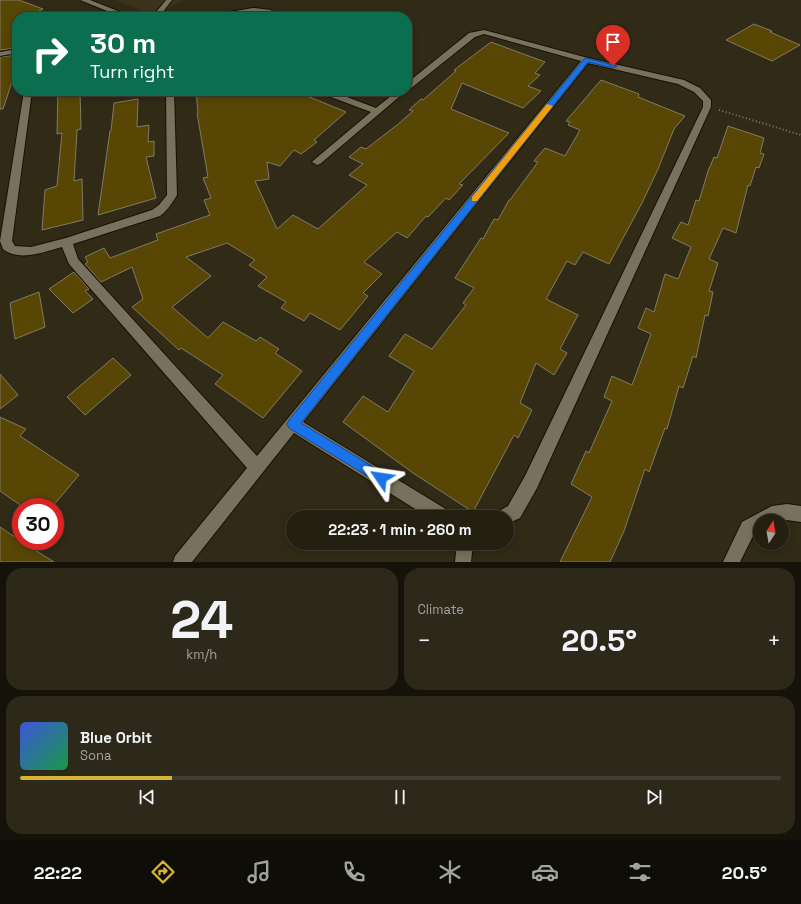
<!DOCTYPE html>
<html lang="en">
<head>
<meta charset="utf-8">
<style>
	:root { --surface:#242011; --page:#2c281a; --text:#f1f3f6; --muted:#a3a39f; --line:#413e31; --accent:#d8b434 }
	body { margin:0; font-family:"Space Grotesk",sans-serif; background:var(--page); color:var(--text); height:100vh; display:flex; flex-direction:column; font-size:15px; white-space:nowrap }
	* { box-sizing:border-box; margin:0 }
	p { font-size:13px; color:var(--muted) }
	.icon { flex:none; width:22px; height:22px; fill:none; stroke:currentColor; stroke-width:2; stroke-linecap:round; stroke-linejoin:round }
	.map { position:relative; height:562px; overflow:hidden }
	.details { display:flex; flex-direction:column; gap:6px; padding:6px; background:#141209; flex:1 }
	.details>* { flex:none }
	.banner { position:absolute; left:12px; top:12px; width:400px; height:84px; border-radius:16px; box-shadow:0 2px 10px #0003,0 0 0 1px var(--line); background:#0b6e4f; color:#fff; overflow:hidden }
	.needle { width:26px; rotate:11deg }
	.fabs { position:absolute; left:753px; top:514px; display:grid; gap:8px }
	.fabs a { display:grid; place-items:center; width:36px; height:36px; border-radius:50%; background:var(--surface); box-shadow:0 2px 10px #0003,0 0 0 1px var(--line); font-size:20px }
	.speed { position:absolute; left:12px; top:498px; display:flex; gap:8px; font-size:20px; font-weight:700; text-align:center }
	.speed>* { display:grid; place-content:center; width:52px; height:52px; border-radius:50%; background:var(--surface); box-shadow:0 2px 10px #0003,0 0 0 1px var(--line); line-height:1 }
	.speed .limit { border:6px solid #d22; background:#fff; color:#111 }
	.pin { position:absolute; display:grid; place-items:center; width:34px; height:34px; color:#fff; margin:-41px -17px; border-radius:50% 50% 50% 0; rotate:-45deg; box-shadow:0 0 4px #0007 }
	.pin .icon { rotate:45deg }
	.me { position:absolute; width:44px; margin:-22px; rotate:302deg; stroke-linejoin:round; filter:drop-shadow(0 0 3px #0008) }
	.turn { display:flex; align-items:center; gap:14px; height:84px; padding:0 12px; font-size:18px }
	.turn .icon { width:52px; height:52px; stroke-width:2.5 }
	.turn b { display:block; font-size:28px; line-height:34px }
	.big { font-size:30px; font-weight:600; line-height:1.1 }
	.details .card { flex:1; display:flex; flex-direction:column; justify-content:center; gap:6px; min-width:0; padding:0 14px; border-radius:16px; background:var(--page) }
	.details .dial { align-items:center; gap:0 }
	.dial b { font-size:52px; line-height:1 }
	.song { display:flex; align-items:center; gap:12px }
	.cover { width:48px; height:48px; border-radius:6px; background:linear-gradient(135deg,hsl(230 70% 55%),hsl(140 70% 35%)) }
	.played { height:4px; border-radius:2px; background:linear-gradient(90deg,var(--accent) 20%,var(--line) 20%) }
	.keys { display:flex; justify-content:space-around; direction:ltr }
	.heat { display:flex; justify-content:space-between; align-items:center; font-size:22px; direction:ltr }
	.details .tiles { flex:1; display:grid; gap:6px; grid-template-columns:1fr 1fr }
	.card:last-child { grid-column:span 2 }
	.trip { position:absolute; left:286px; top:510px; width:228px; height:40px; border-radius:20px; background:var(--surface); box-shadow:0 2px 10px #0003,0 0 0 1px var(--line); font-weight:600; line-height:40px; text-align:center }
	.tab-bar { display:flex; height:64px; justify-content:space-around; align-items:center; background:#0e0d07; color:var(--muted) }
	.tab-bar .icon { width:28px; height:28px }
	.tab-bar .selected { color:var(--accent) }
	.tab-bar b { font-size:18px; color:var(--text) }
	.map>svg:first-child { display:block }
	.built { fill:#3b331b }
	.building { fill:#584605; stroke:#817b66 }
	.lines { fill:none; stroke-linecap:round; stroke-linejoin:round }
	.lane-casing { stroke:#181203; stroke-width:2 }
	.street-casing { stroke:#181203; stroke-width:2 }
	.path { stroke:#837e6f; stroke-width:2; stroke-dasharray:1 2.5; stroke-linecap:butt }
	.lane { fill:#78715d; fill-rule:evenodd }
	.street { fill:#78715d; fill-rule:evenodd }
	.route { fill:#1a73e8; stroke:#114b97 }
	.slow { fill:#f59e0b }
</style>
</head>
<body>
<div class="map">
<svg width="801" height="562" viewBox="0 0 801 562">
	<rect width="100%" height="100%" fill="#302a17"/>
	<!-- built -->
	<path class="built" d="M115,0H184L154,15Z"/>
	<!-- building -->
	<path class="building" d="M0,0H19L43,9L27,17H17V48L0,50Z
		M754,24L772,31L770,32L800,45L772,61L726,40Z
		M491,42L545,62L535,73L540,75L528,86L541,91L523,108L462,83L451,109L509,133L459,184L463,185L449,200L446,198L428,217L426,216L407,238L397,232L364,262L382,274L363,293L368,296L340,330L310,313L304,321L281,308L286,302L258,286L267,277L249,265L255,260L227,243L186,257L211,276L172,307L208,338L223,322L256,341L260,337L279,349L275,353L302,371L263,418L215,384L223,375L181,348L179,350L132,307L143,299L132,267L101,282L85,264L88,262L85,257L104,248L110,258L158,240L156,234L210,215L204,200L211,198L203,178L208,177L197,113H198L196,91H295L346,112L314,140L317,142L301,154L294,150L280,166L267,162L269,179L255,181L277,229L293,215L318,229L367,185L349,175L363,164L349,157L361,147L366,149L397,125L413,111L409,110L421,99L423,100L456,71L454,70Z
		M17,55V67L3,109H0V57Z
		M601,80L639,94L638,97L685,116L674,129L658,169L642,203L609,264L583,252L575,265L567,261L546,299L578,315L560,349L567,353L554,375L536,363L520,403L532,410L518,438L514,435L473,512L413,473L343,422L363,396L388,412L414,371L389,356L405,334L432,349L466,305L463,303L474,288L455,278L481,238L483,239L494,219L498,220L509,200H510L538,162L534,161L545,148L565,156L580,130L568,125L570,122L566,121Z
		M58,91H80L81,129L77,130L74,181L82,179L83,220L42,230L45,190L57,186L62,133L57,134Z
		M138,99L137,127L149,125L148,142L154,141V156L146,157L156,198L98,215L110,131H111L114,103Z
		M728,126L764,138L760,153L764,154L759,168L756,167L750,186L748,185L736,233L723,228L709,259L718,263L709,291L713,292L708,316L705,315L696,358L693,356L683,388L679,386L667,429L665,428L649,472L645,469L624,531L610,562H560L592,497L571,484L586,451L589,453L612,401L604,397L612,376L632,385L651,334L638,328L646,308L654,312L665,274L678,279L691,247L672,238L681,222L688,225L696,200L699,201L708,171L714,157L717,158Z
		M74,272L89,289L85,291L93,299L73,313L49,289Z
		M39,292L45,327L15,339L10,303Z
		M113,358L131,375L85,415L67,397Z
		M0,374L18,395L0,409Z
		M0,417L26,429L20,436L79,475L52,507H23L0,491Z
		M0,527L21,541L54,562H0Z"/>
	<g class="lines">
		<defs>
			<path id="lane" d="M166,0H172L159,17H152Z"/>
			<path id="street" d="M80,0H90L133,17H122Z
				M253,8L271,10L276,17H268L266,14C247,11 228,17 208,17L212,15Z
				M484,30L588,58L684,80L700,88L711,100V107L537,488L520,518L507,524V517H497L499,511L508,506L525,476L703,107V101L694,92L678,84L588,63L303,422L449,511L451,517H428L294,433L192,562H173L175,556L247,468L69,264L62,247C44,252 19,262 3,249L0,241L24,91H32L12,241L15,246L31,247L66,238L152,210L159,205L167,195L166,91H174L177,195C172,203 168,210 160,216L73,244L78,259L257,456L581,61L484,34L475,37L410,89L407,90V83L469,33Z
				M17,49V53L0,56V52Z
				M319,91H331L376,108L397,91H406L320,164L317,165L312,162L314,160L371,112L320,93Z
				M787,504L801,506V522L787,520L760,521V530L754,534L740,562H723L742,522L772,506Z
				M457,543H473L471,562H455Z"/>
		</defs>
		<!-- lane casing -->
		<use href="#lane" class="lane-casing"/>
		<!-- street casing -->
		<use href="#street" class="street-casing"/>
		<!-- path -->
		<path class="path" d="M719,110L801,135"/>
		<!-- lane -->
		<use href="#lane" class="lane"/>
		<!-- street -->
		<use href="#street" class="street"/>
	</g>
	<!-- route -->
	<path class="route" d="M586,58L617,66L613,68L588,62L301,423L385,474L387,478L385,482L381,484L377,482L289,428L287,424L289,420L584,59Z"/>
	<!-- slow -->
	<path class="slow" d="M547,104L553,106L477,201H472V197Z"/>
</svg>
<div class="fabs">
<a><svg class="needle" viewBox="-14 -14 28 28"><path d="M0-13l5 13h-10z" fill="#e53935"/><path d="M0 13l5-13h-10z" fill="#a3a39f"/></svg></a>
</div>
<div class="speed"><div class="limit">30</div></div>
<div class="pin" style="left:613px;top:66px;background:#d93025"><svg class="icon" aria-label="arrive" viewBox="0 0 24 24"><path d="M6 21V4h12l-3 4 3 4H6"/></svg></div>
<svg class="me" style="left:381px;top:478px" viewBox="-20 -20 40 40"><path d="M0-17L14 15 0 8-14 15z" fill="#1a73e8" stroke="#fff" stroke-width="4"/></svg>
<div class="trip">22:23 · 1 min · 260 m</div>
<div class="banner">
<div class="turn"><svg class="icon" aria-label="right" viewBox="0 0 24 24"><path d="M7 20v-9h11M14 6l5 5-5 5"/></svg><div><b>30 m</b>Turn right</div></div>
</div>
</div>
<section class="details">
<div class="tiles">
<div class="card dial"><b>24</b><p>km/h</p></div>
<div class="card"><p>Climate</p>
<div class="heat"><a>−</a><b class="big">20.5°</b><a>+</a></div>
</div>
<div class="card">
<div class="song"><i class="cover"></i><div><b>Blue Orbit</b><p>Sona</p></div></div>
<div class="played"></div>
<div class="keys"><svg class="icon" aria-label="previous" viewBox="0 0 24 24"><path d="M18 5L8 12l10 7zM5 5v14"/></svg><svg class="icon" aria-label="pause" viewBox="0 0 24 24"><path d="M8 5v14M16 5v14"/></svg><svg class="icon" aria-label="next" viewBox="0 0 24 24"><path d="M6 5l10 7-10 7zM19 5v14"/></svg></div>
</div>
</div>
</section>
<nav class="tab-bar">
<b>22:22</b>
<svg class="icon selected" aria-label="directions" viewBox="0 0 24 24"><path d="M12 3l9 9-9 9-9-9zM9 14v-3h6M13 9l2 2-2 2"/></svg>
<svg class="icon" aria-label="music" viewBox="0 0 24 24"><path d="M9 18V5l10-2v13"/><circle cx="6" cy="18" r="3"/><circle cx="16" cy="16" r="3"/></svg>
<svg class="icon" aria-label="phone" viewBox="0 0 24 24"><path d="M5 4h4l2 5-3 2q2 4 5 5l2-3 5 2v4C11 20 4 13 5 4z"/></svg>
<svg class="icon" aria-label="climate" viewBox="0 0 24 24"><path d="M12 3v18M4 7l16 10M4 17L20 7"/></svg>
<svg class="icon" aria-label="car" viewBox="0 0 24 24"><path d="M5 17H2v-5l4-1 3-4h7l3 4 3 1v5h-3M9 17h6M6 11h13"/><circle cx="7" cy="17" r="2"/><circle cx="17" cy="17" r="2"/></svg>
<svg class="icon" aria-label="filters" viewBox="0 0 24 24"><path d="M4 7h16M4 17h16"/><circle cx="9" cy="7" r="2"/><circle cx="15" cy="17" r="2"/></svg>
<b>20.5°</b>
</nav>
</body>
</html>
